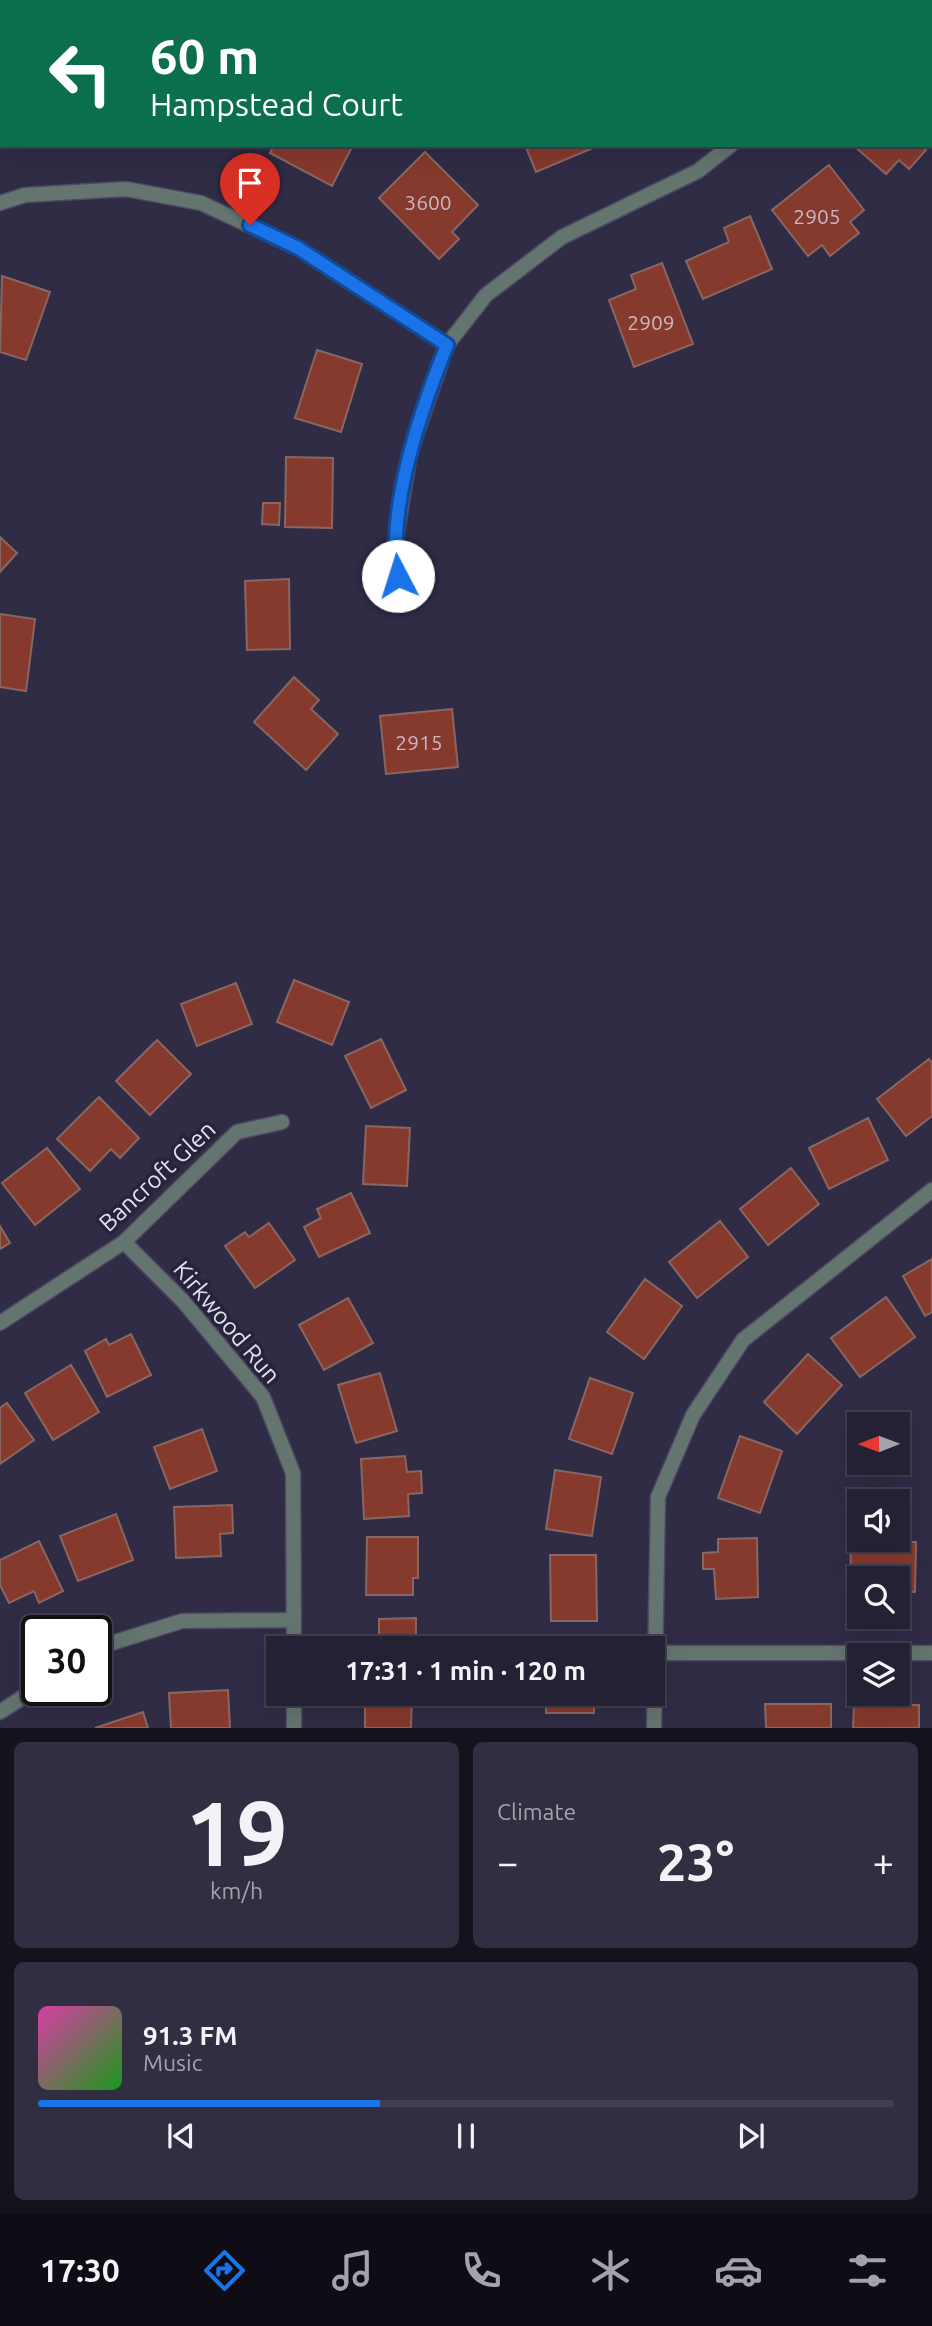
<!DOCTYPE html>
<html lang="en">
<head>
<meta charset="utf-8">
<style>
	:root { --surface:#242134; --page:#302e40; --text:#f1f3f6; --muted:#a3a3ac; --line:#413e4f; --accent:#1a73e8 }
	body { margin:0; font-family:Ubuntu,sans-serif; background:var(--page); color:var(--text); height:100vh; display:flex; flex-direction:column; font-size:26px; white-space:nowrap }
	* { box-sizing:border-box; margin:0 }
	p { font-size:23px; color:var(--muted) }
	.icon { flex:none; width:38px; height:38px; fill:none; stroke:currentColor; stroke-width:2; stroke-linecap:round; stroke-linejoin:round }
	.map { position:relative; height:1728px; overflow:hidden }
	.drawer { display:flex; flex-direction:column; gap:14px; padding:14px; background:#14121d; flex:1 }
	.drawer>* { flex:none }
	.top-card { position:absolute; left:0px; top:0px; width:933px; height:147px; box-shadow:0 7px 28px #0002,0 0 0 2px var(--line); background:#0b6e4f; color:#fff; overflow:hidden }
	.needle { width:46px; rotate:269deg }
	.tools { position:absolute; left:847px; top:1412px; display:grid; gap:14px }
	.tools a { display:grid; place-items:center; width:63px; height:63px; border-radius:0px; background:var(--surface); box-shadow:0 7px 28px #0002,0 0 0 2px var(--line); font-size:35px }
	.speed { position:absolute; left:21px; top:1615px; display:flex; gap:14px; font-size:35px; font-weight:700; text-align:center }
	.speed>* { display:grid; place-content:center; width:91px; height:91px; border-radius:50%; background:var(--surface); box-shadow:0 7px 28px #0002,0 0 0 2px var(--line); line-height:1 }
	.speed .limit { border:4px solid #111; border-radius:10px; background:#fff; color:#111 }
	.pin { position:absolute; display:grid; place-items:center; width:60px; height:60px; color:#fff; margin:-72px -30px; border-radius:50% 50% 50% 0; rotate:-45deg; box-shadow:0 0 7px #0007 }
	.pin .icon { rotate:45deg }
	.me { position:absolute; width:77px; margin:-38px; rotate:355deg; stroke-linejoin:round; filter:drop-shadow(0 0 5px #0008) }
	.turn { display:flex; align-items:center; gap:24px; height:147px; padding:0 35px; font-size:32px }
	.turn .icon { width:91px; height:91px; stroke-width:2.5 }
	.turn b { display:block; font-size:49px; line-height:60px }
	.big { font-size:52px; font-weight:700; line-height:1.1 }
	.drawer .tile { flex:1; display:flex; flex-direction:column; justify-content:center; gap:10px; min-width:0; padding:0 24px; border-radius:10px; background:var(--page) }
	.drawer .dial { align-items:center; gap:0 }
	.dial b { font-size:91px; line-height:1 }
	.song { display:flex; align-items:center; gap:21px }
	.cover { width:84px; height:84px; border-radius:10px; background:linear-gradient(135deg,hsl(320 70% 55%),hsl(120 70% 35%)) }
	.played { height:7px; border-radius:4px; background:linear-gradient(90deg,var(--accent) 40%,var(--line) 40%) }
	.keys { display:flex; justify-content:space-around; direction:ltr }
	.heat { display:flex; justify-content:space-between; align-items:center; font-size:38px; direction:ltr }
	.drawer .tiles { flex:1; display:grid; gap:14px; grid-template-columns:1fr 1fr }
	.tile:last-child { grid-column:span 2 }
	.trip { position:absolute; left:266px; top:1636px; width:399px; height:70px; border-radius:0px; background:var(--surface); box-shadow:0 7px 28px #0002,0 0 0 2px var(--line); font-weight:700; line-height:70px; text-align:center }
	.tabs { display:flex; height:112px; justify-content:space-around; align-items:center; background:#0e0d15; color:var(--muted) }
	.tabs .icon { width:49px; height:49px }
	.tabs .active { color:var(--accent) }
	.tabs b { font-size:32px; color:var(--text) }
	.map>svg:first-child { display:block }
	.building { fill:#86392d; stroke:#896761; stroke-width:2 }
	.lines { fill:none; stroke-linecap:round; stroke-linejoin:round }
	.minor-casing { stroke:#4c4961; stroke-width:17 }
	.minor { stroke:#64746f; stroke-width:14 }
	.route-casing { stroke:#114b97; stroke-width:18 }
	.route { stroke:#1a73e8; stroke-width:12 }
	.labels { text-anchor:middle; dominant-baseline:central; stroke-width:7; stroke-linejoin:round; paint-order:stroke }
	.number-label { font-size:21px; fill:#cab6c0 }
	.street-label { font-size:24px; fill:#e1e0f1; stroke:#26233b }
</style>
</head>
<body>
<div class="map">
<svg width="932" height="1728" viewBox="0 0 932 1728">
	<rect width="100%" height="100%" fill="#302c46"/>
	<!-- building -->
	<path class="building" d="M701,0H775L777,2H699Z
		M2,85V131H0V86Z
		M274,145H353L332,186L270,153Z
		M525,145H600L536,172Z
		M853,145H921L926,150L909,169L899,160L886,174Z
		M425,152L478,205L452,232L459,239L439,259L379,198Z
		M829,165L864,210L850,222L859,233L830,256L822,245L808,256L772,210Z
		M750,216L772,269L703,299L686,261L729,242L724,228Z
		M662,263L693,344L634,367L609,300L636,289L631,275Z
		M2,276L50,292L26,360L0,352Z
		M317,350L362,364L341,432L295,418Z
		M286,457L333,458L332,528L285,527Z
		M263,503H280L279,525L262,524Z
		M0,537L17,553L0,572Z
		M289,579L290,649L247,650L245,581Z
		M0,614L35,619L26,691L0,687Z
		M294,677L319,700L311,709L338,734L306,770L254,722Z
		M452,709L458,767L386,774L380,716Z
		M294,980L349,1002L332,1045L277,1022Z
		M236,983L252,1024L197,1046L181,1004Z
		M381,1039L406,1090L371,1108L345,1056Z
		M157,1040L191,1074L150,1115L116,1081Z
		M929,1059L932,1063V1116L906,1136L877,1099Z
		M99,1097L139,1138L120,1158L111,1149L90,1171L57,1139Z
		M868,1118L888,1160L829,1189L809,1148Z
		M366,1126L410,1128L407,1186L363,1184Z
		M47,1148L80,1189L35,1225L2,1183Z
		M791,1168L819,1204L768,1245L740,1209Z
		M351,1193L370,1233L319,1257L304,1227L321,1218L317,1209Z
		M720,1221L748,1257L697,1298L669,1262Z
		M269,1223L295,1260L255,1288L225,1246L245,1232L249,1237Z
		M0,1226L10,1243L0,1249Z
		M932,1259V1312L925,1316L903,1276Z
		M645,1279L682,1306L644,1359L607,1332Z
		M886,1297L915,1337L860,1377L831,1338Z
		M348,1298L373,1343L324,1370L299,1325Z
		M131,1334L151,1375L107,1397L85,1351L106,1339L109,1345Z
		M808,1354L842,1385L797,1434L764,1402Z
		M71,1365L99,1412L53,1440L25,1393Z
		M380,1373L397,1431L356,1443L338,1385Z
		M590,1378L633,1393L612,1454L569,1439Z
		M7,1403L34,1440L0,1464V1408Z
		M202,1429L217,1471L170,1489L154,1447Z
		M740,1436L782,1451L760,1513L718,1498Z
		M405,1456L407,1472L421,1471L422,1493L408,1494L409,1516L364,1519L361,1459Z
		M555,1470L601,1477L592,1536L546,1529Z
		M232,1505L233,1533L220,1534L221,1556L176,1558L174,1507Z
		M116,1514L133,1560L78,1581L60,1536Z
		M367,1537H418V1578H413V1595H366Z
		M757,1538L758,1597L716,1599L714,1569H703V1553L718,1552V1539Z
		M39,1541L63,1591L39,1603L34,1591L9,1603L0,1585V1560Z
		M851,1542H916L915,1592L898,1591V1578H859V1591H850Z
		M550,1555H596L597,1621H551Z
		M416,1618V1648H361L360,1637H379V1619Z
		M546,1645H594V1648H546Z
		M228,1690L230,1728H171L169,1693Z
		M365,1694H412L411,1728H365Z
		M546,1694H594V1713H546Z
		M765,1704H831V1728H766Z
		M854,1704L919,1705V1728H853Z
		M143,1712L148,1728H95Z"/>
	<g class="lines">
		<defs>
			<path id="minor" d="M879,2L880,0
				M0,203L25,195L126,189L201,203L298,248L447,345
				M402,602L394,550L410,453L447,345L486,295L562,237L698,171L731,145
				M124,1242L183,1301L263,1397L293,1473L294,1648
				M0,1323L124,1242L237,1132L282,1122
				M96,1648L182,1621L293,1620
				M656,1653H932
				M294,1694V1728
				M0,1712L37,1688
				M654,1728L658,1497L693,1415L743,1340L932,1190"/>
		</defs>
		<!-- minor casing -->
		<use href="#minor" class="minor-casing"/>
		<!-- minor -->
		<use href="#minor" class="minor"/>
	</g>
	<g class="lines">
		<defs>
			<path id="route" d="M250,225L298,248L447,345C421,409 387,507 398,576"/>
		</defs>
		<!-- route casing -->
		<use href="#route" class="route-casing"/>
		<!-- route -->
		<use href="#route" class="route"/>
	</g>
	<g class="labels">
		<!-- number labels -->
		<g class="number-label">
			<text x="428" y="202">3600</text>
			<text x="817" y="216">2905</text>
			<text x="651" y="322">2909</text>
			<text x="419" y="742">2915</text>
		</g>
		<!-- street labels -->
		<g class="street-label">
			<text transform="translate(157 1176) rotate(-43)">Bancroft Glen</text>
			<text transform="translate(227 1322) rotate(50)">Kirkwood Run</text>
		</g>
	</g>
</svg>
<div class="tools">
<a><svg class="needle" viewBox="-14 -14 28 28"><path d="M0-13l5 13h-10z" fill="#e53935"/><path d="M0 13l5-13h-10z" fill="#a3a3ac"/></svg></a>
<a><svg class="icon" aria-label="sound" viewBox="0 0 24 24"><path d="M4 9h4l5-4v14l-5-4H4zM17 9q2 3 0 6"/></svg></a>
<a><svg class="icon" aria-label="search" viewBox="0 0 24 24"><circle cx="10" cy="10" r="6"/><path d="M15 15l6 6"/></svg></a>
<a><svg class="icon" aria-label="layers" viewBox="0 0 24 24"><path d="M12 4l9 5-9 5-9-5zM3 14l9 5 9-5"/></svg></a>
</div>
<div class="speed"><div class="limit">30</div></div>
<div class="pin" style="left:250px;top:225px;background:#d93025"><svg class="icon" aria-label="arrive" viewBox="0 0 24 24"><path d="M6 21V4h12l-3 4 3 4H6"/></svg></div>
<svg class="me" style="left:398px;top:576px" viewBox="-20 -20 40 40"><circle r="19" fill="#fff"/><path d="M0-13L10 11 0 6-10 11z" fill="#1a73e8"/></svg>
<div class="trip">17:31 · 1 min · 120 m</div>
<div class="top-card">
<div class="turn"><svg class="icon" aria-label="left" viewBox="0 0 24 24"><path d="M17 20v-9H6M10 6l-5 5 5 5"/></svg><div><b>60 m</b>Hampstead Court</div></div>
</div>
</div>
<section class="drawer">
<div class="tiles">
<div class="tile dial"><b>19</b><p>km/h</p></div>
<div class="tile"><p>Climate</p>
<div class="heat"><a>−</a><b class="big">23°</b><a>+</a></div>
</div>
<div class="tile">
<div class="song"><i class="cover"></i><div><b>91.3 FM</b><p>Music</p></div></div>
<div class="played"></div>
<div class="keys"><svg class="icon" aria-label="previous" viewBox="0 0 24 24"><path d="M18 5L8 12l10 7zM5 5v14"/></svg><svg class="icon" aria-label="pause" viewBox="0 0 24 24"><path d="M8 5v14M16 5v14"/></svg><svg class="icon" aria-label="next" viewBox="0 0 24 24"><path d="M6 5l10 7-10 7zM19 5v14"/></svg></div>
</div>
</div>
</section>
<nav class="tabs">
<b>17:30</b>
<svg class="icon active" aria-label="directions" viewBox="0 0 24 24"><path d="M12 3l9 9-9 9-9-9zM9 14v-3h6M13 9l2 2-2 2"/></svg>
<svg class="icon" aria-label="music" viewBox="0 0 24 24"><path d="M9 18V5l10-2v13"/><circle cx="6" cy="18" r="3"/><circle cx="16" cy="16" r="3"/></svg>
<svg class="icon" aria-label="phone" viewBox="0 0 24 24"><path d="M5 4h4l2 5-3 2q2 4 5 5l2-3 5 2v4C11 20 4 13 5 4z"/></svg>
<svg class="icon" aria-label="climate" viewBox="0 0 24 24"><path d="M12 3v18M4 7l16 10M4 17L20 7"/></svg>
<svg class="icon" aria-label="car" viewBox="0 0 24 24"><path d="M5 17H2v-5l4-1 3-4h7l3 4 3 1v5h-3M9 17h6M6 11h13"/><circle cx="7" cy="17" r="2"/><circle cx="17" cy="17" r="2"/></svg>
<svg class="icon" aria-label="filters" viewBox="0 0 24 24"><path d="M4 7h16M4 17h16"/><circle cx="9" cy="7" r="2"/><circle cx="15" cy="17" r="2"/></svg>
</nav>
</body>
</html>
